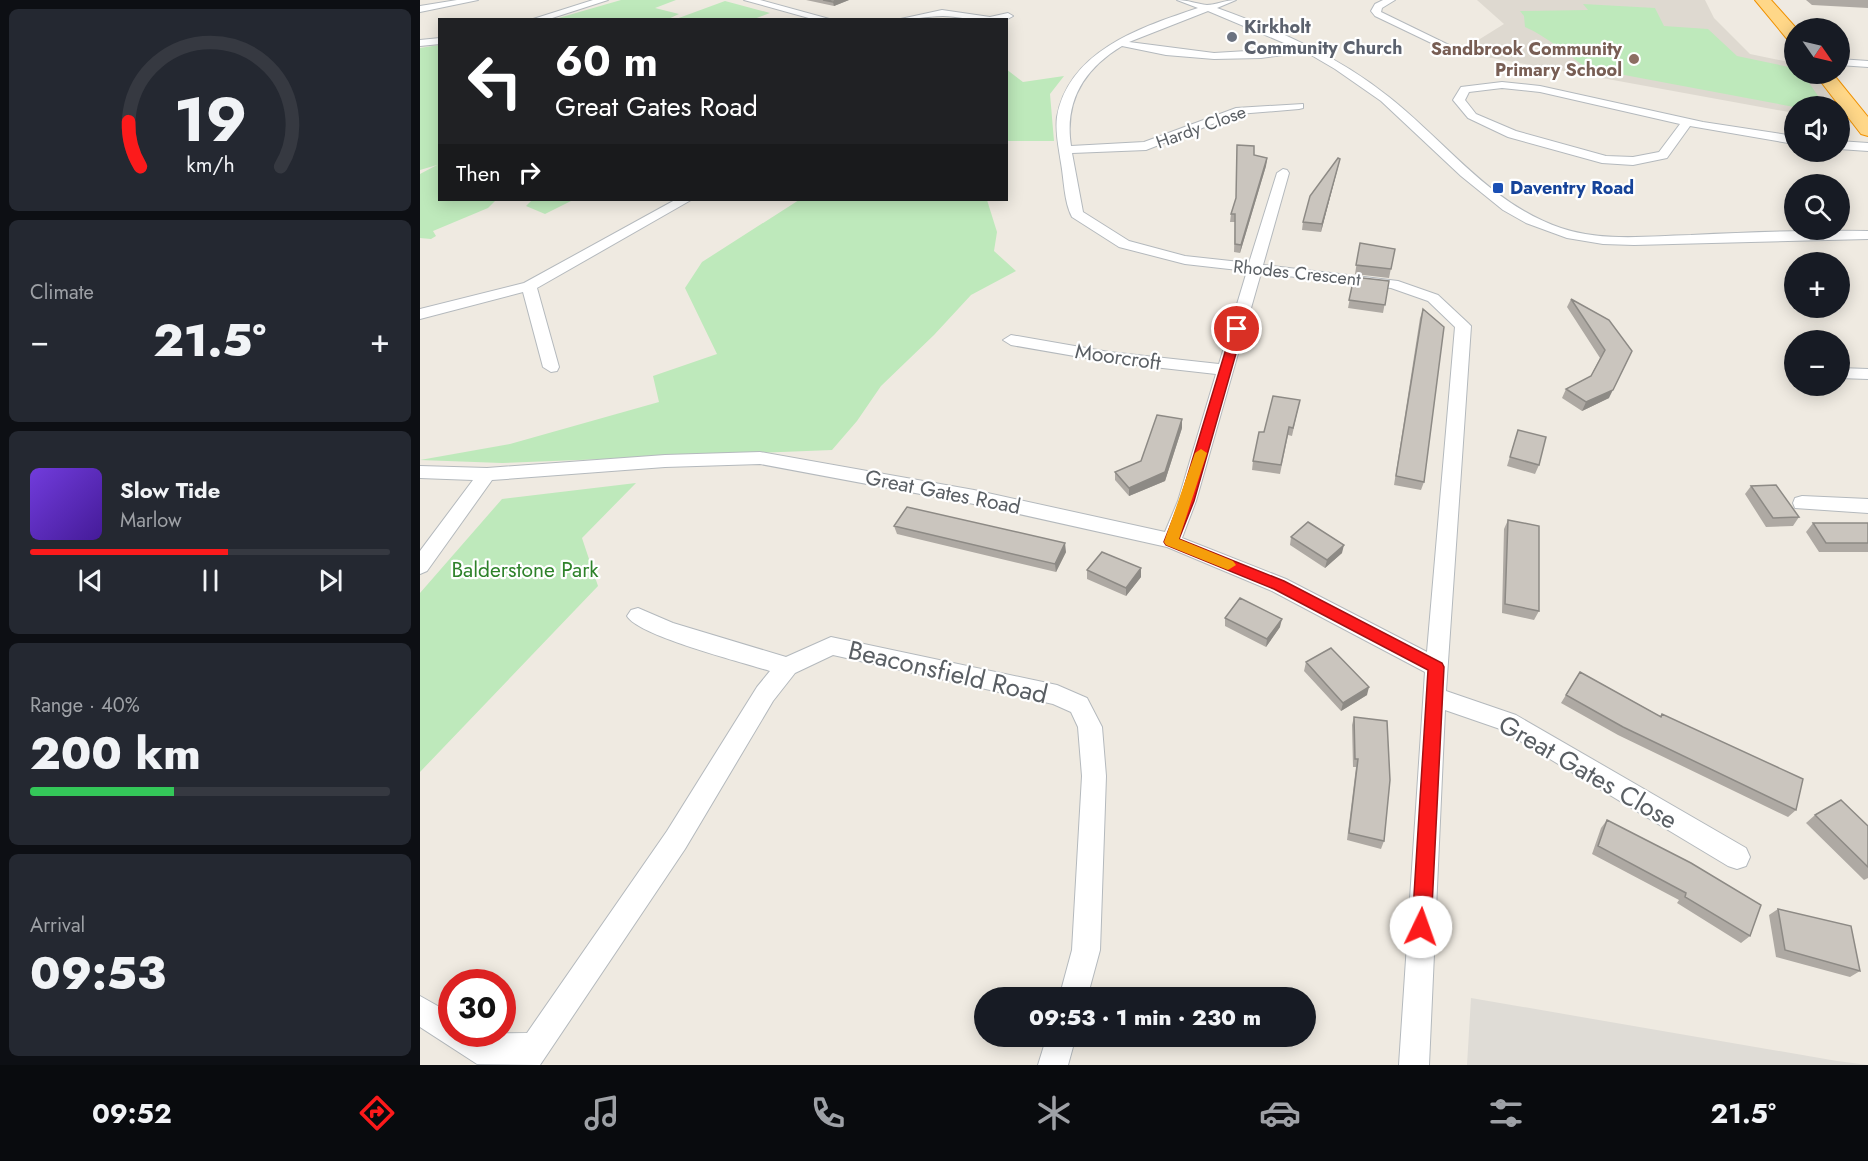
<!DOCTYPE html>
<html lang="en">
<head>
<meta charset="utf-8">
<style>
	:root { --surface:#171b24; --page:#242831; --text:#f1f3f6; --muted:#9ea1a6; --line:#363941; --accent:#fc1a1b }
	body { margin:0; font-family:Jost,sans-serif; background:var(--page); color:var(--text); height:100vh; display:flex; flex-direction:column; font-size:22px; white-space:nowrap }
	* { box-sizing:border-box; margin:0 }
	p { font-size:20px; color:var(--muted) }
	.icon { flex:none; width:33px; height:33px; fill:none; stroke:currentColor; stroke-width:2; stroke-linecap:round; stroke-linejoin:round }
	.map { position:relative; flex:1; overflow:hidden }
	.details { display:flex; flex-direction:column; gap:9px; padding:9px; background:#0d0f14; width:420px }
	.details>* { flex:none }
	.hud { position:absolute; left:18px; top:18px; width:570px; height:183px; border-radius:0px; box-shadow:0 3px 15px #0003; background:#202124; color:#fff; overflow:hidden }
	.needle { width:39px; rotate:124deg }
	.controls { position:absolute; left:1364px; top:18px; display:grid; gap:12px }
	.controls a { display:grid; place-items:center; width:66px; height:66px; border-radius:50%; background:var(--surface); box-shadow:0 3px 15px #0003; font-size:30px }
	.speed { position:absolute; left:18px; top:969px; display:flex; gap:12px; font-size:30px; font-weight:700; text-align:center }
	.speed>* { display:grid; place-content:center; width:78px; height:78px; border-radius:50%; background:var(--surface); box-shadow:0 3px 15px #0003; line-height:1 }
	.speed .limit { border:9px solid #d22; background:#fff; color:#111 }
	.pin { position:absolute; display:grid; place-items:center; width:51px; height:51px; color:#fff; margin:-26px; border:3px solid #fff; border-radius:50%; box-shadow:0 2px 6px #0007 }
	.me { position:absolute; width:66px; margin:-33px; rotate:3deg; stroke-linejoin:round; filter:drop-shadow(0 0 4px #0008) }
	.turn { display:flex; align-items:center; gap:21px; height:126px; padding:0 18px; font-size:27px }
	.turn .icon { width:78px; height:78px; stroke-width:2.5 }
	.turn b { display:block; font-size:42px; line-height:51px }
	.then { display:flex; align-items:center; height:57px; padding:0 18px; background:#0003; gap:12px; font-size:22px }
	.big { font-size:45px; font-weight:800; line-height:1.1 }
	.details .tile { flex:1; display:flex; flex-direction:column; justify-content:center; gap:9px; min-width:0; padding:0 21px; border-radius:9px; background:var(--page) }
	.details .dial { align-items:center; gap:0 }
	.dial svg { height:156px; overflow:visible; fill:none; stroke:var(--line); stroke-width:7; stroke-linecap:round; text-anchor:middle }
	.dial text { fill:var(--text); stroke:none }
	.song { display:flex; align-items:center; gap:18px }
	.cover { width:72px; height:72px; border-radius:9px; background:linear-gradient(135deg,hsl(260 70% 55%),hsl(260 70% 35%)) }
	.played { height:6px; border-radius:3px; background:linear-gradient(90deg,var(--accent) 55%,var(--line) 55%) }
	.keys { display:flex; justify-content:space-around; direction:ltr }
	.heat { display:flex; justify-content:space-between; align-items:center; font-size:33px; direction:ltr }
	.charge { height:9px; border-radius:4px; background:linear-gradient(90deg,#34c759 40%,var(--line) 0) }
	.trip { position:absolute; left:554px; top:987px; width:342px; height:60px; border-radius:30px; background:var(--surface); box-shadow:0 3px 15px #0003; font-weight:800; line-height:60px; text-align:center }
	.tab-bar { display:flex; height:96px; justify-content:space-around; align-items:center; background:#090b0e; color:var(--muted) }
	.tab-bar .icon { width:42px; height:42px }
	.tab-bar .selected { color:var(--accent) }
	.tab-bar b { font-size:27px; color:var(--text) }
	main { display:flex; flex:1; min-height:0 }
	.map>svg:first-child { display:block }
	.industrial { fill:#dfdcd6 }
	.education { fill:#ded9d0 }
	.green { fill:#bee9bb }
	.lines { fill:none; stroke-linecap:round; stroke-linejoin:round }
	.street-casing { stroke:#b4b9bd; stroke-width:2 }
	.highway-casing { stroke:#f09100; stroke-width:2 }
	.street { fill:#fff; fill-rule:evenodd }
	.highway { fill:#ffd788; fill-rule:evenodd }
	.wall { fill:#aea9a3 }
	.shaded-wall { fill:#8d8a85 }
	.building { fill:#cac5be; stroke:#8d8a85; stroke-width:1.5 }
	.route { fill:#fc1a1b; stroke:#a41112; stroke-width:1.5 }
	.slow { fill:#f59e0b }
	.worship-dot { fill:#6b7280; stroke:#fff; stroke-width:2 }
	.education-dot { fill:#8d6e63; stroke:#fff; stroke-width:2 }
	.transit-dot { fill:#1a4fb4; stroke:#fff; stroke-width:2 }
	.labels { text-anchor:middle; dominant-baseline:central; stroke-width:4.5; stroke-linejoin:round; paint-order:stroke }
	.far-worship-label { font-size:18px; font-weight:bold; fill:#5b616d; stroke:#fff; text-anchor:start }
	.far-education-label { font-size:18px; font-weight:bold; fill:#785e54; stroke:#fff; text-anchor:end }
	.far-street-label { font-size:18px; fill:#5a5f64; stroke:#fff }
	.far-transit-label { font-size:18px; font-weight:bold; fill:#164399; stroke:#fff; text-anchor:start }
	.street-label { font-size:21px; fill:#5a5f64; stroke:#fff }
	.park-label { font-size:21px; fill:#2e822a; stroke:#fff }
	.near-street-label { font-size:26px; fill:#5a5f64; stroke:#fff }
</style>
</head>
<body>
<main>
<section class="details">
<div class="tile dial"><svg viewBox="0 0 100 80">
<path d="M14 69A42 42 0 1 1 86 69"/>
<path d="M14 69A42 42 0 0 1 8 46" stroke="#fc1a1b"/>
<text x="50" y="56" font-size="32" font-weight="700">19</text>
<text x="50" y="72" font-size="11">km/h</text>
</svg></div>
<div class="tile"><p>Climate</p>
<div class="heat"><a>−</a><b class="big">21.5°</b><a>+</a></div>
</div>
<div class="tile">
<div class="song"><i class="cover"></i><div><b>Slow Tide</b><p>Marlow</p></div></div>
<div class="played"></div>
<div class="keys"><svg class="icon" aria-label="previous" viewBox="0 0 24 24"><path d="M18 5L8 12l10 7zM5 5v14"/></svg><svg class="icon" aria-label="pause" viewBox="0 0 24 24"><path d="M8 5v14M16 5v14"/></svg><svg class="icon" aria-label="next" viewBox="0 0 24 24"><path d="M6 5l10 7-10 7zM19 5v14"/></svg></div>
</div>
<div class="tile"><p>Range · 40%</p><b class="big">200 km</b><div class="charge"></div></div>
<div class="tile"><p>Arrival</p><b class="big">09:53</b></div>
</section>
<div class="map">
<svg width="1448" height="1065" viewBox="0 0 1448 1065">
	<rect width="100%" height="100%" fill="#efeae1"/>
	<!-- industrial -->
	<path class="industrial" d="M1051,998L1417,1061L1448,1065H1047Z"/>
	<!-- education -->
	<path class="education" d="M1057,0H1285L1294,18L1330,54L1374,63V74H1396L1434,124L1419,121V106H1374V113L1039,52L1084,24Z"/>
	<!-- green -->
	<path class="green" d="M201,0H256L235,8L259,14L246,20L135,19Z
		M305,1L350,13L334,19H256Z
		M1163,4L1235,8L1244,26L1288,29L1317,56L1374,68V74H1383L1405,106L1374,107L1167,68C1146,54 1128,37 1105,27L1104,16L1100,11L1168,10Z
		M19,45L20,200H76L68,208L13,231L16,236L11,239L0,238V174L17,165L0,170V48Z
		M586,69L603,82L644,76L630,94L634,141H587Z
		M112,200H153L125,214L106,206Z
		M379,200H567L577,232L574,251L596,271L551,295L514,335L461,386L437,421L412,450L82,463L0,460L90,444L239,402L233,376L297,354L265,288L282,262Z
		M216,483L162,538L178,586L0,772V593L82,499Z"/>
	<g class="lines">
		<defs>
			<path id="street" d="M37,0H58L0,12V6Z
				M173,0H188L126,20H110Z
				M324,0H340L413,20H396Z
				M757,0C768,0 777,4 787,5C795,5 806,0 816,0L797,8C858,30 918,56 969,97C1025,141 1070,204 1141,228C1182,242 1229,236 1271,235C1330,232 1389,230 1448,231V239L1214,245L1183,244L1147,238L1106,223L1083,210L1041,176L961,101L915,69L886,52L841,58L794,59L746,55L702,46C664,69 644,101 651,146L724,142L816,108L883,104V108L879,109L818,114L726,150L652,153L663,212L709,241L765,256L829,263L857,173L863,169L867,170L869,173L843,265L978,281L1018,295L1048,323L1051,326L1026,691L1096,715L1326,848L1330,857L1326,866L1317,869L1308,866L1080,729L1025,710L1009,1065H979L1005,672L852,591L747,547L554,504L340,464L245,467L72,480L7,571L0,574V551L53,480L0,478V466L67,468L245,455L340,452L554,490L745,532L758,501L796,374L689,362L591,345L583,340L591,335L689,352L799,364L827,271L765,264L699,247L652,217C644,202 644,179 641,163C639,149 635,132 637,117C649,50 722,27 778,8ZM788,11L876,48L794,53L709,42ZM841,273L971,288L1008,301L1035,327L1007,652L866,579L762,538L776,501Z
				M963,0H975L962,8L961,12L1037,49L1028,51L955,16L951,11L955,4Z
				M522,10L570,17L588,13L593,16C578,27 541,16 523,16C507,16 491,20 476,20Z
				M20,38V44L0,46V40Z
				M1419,59L1448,61V67L1419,65Z
				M1082,82L1120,86L1283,122L1374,136V144L1270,126L1247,158L1213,165L1182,163L1088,137L1048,118L1033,100L1041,87ZM1082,88L1120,92L1260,124L1239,152L1213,157L1186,156L1096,131L1056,114L1045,100L1049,92Z
				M1419,141L1448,143V151L1419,149Z
				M255,200H271L117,288L139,367L137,371L131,372L123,367L103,292L0,319V309L104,283Z
				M1419,368L1448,369V379L1419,378Z
				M1382,496L1448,499V513L1375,508L1373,503L1375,498Z
				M218,608L253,623L366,657L411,637L637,685L667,698L682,727L686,776L680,950L667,998H639L652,950L662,776L658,727L651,712L633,704L413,655L375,673L353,701L265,849L120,1065L57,1064L0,1027V996L32,1014V1034L107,1033L247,831L337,687L350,671C325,663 218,636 207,616L211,610Z
				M627,1036H656L648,1065H618Z"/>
			<path id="highway" d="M1335,0H1351L1376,28H1374V41L1368,40Z
				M1395,74H1413L1448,117V136L1441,134Z"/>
		</defs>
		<!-- street casing -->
		<use href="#street" class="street-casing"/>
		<!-- highway casing -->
		<use href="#highway" class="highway-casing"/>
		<!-- street -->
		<use href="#street" class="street"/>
		<!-- highway -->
		<use href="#highway" class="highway"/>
	</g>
	<!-- wall -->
	<path class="wall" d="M386,0H429L414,6Z
		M1386,0H1448V8L1392,5Z
		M834,155L847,158L846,166L820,253L814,252L815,222H810L811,214Z
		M918,167L901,232L882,230L883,222Z
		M940,243L975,249L969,278L935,274Z
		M934,277L969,281L963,313L928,308Z
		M1151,299L1189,320V398L1162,411L1142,398L1146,389L1171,376L1180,358L1147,307Z
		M1003,309L1004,482L1001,490L974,485L1000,318Z
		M880,400L872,436L868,435L860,474L832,470L833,461L844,432Z
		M762,428L745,481L709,496L695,480V472L721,461Z
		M1098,430L1119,465L1115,474L1087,466Z
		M1331,486L1379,517L1373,526L1346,527L1325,494Z
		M1088,520L1119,611L1114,620L1082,613L1084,529Z
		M1393,523H1448V552H1399L1386,532Z
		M474,526L646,552L636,572L477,534Z
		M871,537L922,553L905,568L870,545Z
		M721,568V577L706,596L667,579V570Z
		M805,618L860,627L846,647L805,626Z
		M886,662L947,695L921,711L884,671Z
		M1160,672L1240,716L1242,714L1376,810L1368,817L1198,735L1141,703Z
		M934,717L964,841L961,849L927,840L936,767H933L932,725Z
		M1395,815L1448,826V878L1444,880L1386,823Z
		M1187,820L1330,936L1321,943L1257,903L1259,900L1172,854L1181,828Z
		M1358,909L1440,971L1430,977L1356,957L1349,915Z"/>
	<!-- shaded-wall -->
	<path class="shaded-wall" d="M419,0H429L414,6L413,2Z
		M847,158L846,166L820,253L821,245Z
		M920,159L918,167L901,232L902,224Z
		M1212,351L1189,398L1162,411L1166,402Z
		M762,419V428L745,481L709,496V488Z
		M645,543L646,552L636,572L635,564Z
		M924,545L922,553L905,568L907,560Z
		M721,568V577L706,596V588Z
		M862,619L860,627L846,647L847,639Z
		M949,687L947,695L921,711L923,703Z"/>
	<!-- building -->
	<path class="building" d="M403,0H419L413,2Z
		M817,145L834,146V155L847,158L821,245L815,244V214H811L816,198Z
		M918,158L920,159L902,224L883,222L890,196Z
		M940,243L975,249L971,269L936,265Z
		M934,277L969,281L965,305L929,300Z
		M1151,299L1189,320L1212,351L1193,390L1166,402L1146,389L1171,376L1185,350Z
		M1003,309L1024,327L1004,482L976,476Z
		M853,396L880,400L873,428L869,427L861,465L833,461L839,432H844Z
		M737,415L762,419L745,472L709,488L695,472L721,461Z
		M1098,430L1126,437L1119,465L1090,457Z
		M1356,485L1379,517L1353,518L1331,486Z
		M487,507L645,543L635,564L474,526Z
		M1088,520L1119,526V611L1085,604Z
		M888,522L924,545L907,560L871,537Z
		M1393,523H1448V543H1406Z
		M682,552L721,568L706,588L667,570Z
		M820,598L862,619L847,639L805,618Z
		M911,648L949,687L923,703L886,662Z
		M1160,672L1241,717L1242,714L1383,779L1376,810L1203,727L1146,695Z
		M934,717L967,721L970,780L964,841L929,833L938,759H935Z
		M1421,800L1448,826V867L1395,815Z
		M1187,820L1271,863L1341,905L1330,936L1265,897L1266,893L1178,846Z
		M1358,909L1431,926L1440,971L1365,950Z"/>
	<!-- route -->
	<path class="route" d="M817,326L823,329L774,501L759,539L864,581L1022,663L1024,667L1011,927L1008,934L1001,937L995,934L992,927L1008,670L854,589L746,545L744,542L760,501L812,329Z"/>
	<!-- slow -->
	<path class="slow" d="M781,449L787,453L759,539L813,561L816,565L808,570L746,545L744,542L775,453Z"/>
	<!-- markers -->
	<circle class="worship-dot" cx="812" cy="37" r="6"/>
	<circle class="education-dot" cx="1214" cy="59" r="6"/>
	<rect class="transit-dot" x="1072" y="182" width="12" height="12" rx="3"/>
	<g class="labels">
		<!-- far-worship labels -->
		<g class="far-worship-label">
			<text x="824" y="27">Kirkholt<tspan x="824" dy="21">Community Church</tspan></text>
		</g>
		<!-- far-education labels -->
		<g class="far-education-label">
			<text x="1202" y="49">Sandbrook Community<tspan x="1202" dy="21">Primary School</tspan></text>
		</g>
		<!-- far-street labels -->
		<g class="far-street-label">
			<text transform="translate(781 127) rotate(-20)">Hardy Close</text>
			<text transform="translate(877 273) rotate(6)">Rhodes Crescent</text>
		</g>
		<!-- far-transit labels -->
		<g class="far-transit-label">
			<text x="1090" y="188">Daventry Road</text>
		</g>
		<!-- street labels -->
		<g class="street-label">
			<text transform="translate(698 357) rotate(8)">Moorcroft</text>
			<text transform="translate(523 492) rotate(11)">Great Gates Road</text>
		</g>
		<!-- park labels -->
		<g class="park-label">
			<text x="105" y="570">Balderstone Park</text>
		</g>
		<!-- near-street labels -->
		<g class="near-street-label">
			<text transform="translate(528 672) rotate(13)">Beaconsfield Road</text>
			<text transform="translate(1168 772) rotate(30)">Great Gates Close</text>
		</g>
	</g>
</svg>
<div class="controls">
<a><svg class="needle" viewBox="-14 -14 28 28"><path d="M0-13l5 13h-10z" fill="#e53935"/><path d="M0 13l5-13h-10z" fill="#9ea1a6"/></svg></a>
<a><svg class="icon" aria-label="sound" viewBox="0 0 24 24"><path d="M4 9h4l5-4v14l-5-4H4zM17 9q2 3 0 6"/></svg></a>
<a><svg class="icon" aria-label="search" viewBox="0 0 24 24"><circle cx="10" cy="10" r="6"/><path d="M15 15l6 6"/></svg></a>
<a>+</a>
<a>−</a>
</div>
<div class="speed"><div class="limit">30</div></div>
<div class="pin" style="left:817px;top:329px;background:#d93025"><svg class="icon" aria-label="arrive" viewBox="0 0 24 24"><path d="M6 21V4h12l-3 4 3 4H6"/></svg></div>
<svg class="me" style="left:1001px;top:927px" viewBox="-20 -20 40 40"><circle r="19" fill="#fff"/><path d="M0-13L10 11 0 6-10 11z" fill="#fc1a1b"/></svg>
<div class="trip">09:53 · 1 min · 230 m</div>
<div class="hud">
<div class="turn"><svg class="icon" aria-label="left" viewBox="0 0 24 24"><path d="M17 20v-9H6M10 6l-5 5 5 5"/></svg><div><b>60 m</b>Great Gates Road</div></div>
<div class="then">Then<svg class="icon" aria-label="right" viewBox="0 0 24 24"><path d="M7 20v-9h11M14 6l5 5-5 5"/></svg></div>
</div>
</div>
</main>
<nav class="tab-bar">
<b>09:52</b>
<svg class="icon selected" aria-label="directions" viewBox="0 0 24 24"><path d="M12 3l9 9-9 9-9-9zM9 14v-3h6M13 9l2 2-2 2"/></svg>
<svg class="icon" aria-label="music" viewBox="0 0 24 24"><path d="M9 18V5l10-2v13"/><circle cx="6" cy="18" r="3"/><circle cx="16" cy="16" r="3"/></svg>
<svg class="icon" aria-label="phone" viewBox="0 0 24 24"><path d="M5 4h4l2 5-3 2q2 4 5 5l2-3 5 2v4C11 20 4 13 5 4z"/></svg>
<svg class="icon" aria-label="climate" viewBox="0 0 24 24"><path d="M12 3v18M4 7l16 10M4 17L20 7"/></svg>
<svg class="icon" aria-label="car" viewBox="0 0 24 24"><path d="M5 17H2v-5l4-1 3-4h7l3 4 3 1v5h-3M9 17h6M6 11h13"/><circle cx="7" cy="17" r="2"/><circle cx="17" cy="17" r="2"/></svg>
<svg class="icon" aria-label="filters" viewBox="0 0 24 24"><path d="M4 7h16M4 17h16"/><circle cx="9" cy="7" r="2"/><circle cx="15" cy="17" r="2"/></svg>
<b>21.5°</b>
</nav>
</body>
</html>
